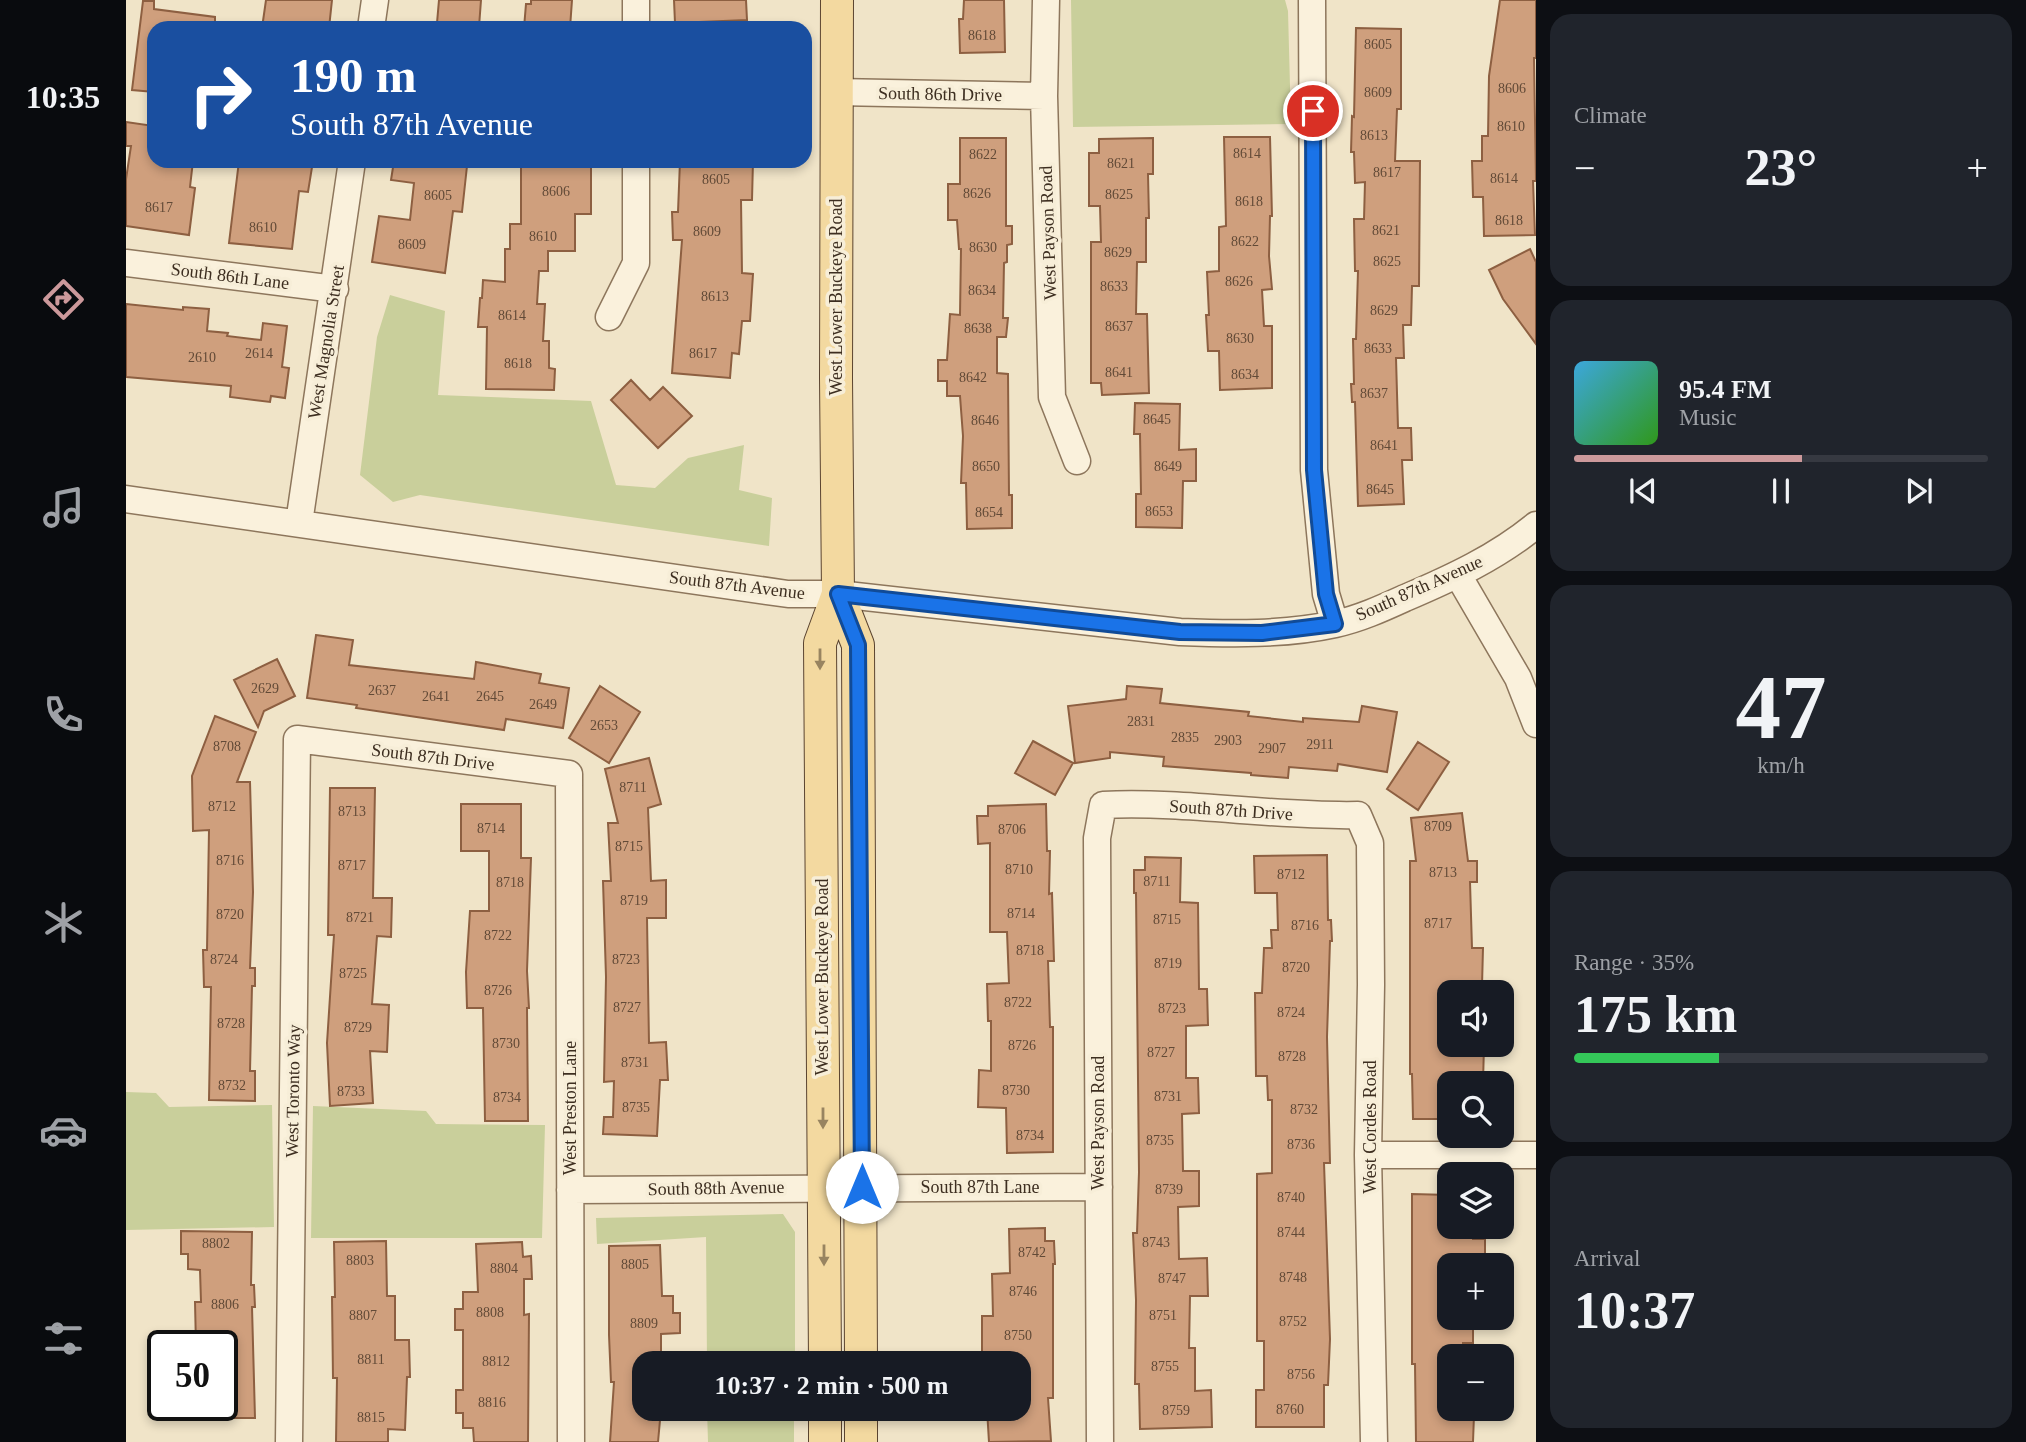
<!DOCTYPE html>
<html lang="en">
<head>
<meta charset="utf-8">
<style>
	:root { --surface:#171b24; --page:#20242c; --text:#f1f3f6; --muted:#9ea1a6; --line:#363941; --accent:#cc999b }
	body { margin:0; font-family:"Times New Roman",serif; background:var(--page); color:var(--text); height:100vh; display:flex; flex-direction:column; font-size:26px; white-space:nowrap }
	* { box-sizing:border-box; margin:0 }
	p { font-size:23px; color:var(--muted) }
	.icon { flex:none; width:38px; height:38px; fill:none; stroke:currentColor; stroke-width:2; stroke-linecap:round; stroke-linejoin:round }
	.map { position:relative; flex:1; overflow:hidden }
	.drawer { display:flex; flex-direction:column; gap:14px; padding:14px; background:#0d0f14; width:490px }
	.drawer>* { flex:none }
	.hud { position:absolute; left:21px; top:21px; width:665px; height:147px; border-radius:21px; box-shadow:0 4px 10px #0003; background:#1a4fa0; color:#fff; overflow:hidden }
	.controls { position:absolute; left:1311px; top:980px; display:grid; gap:14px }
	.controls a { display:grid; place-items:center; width:77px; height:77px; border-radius:14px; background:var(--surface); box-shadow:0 4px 10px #0003; font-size:35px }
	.speed { position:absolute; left:21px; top:1330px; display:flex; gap:14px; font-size:35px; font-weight:700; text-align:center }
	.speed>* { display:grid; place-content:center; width:91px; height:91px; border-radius:50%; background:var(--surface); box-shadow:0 4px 10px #0003; line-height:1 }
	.speed .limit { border:4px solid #111; border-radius:10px; background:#fff; color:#111 }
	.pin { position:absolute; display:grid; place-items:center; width:60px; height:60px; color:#fff; margin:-30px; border:4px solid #fff; border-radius:50%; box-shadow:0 2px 7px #0007 }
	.me { position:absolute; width:77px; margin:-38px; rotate:0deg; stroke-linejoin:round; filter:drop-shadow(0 0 5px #0008) }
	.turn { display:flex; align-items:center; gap:24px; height:147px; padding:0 28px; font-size:32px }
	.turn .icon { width:91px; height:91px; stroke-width:2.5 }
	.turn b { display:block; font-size:49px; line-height:60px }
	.big { font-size:52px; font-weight:700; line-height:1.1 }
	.drawer .tile { flex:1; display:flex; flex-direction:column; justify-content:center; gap:10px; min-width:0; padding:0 24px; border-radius:21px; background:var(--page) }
	.drawer .dial { align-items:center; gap:0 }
	.dial b { font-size:91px; line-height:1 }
	.song { display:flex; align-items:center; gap:21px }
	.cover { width:84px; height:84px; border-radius:10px; background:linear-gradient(135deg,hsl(200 70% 55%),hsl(110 70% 35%)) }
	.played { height:7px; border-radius:4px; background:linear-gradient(90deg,var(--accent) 55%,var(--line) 55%) }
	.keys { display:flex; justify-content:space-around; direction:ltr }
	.heat { display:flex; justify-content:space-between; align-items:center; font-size:38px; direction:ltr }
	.charge { height:10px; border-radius:5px; background:linear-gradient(90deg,#34c759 35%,var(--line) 0) }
	.trip { position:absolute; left:506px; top:1351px; width:399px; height:70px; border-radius:21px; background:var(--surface); box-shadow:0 4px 10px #0003; font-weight:700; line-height:70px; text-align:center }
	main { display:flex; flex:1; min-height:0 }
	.menu { display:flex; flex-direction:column; width:126px; justify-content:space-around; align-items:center; background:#090b0e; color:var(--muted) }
	.menu .icon { width:49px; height:49px }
	.menu .selected { color:var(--accent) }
	.menu b { font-size:32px; color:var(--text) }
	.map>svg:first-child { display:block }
	.green { fill:#c9cf9b }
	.building { fill:#cf9f7d; stroke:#8d5f41; stroke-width:2 }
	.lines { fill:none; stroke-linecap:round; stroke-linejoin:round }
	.minor-casing { stroke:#8d765c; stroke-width:29 }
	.major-casing { stroke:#5b4430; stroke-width:34 }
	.minor { stroke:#faf1dc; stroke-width:26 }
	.major { stroke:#f3d9a0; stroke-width:32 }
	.oneway { fill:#988460 }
	.route-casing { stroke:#114b97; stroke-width:18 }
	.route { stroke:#1a73e8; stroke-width:12 }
	.labels { text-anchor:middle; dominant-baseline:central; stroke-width:7; stroke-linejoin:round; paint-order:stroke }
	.number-label { font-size:14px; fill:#624a37 }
	.street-label { font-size:18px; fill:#3d2e20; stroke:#f7eed8 }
</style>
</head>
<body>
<main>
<nav class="menu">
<b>10:35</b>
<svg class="icon selected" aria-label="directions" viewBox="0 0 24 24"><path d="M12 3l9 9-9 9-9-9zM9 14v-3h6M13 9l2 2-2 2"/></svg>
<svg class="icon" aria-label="music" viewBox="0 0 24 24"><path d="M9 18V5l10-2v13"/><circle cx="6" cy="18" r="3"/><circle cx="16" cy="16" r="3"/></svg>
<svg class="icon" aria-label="phone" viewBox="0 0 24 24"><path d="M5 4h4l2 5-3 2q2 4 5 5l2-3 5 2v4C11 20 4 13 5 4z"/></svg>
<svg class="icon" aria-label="climate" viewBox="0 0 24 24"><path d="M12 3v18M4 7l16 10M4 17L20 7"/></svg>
<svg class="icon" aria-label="car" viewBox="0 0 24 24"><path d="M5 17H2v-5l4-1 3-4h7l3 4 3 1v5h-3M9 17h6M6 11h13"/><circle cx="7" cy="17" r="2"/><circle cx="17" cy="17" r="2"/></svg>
<svg class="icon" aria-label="filters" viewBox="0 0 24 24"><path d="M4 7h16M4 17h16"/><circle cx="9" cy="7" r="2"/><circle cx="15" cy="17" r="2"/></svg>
</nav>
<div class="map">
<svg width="1410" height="1442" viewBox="0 0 1410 1442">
	<rect width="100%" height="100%" fill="#f0e4c8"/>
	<!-- green -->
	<path class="green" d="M945,0H1159L1162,11L1165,124L947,127Z
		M264,295L319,311L312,395L465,401L490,485L529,488L562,458L618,445L613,490L646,498L643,546L294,495L267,502L234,475L251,337Z
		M0,1092L30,1093L43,1107L146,1105L148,1227L0,1230Z
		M187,1106L300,1111L310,1124L419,1125L416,1238H185Z
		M657,1214L669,1232V1363H581L580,1237L471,1244L470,1218Z
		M581,1409H668V1442H582Z"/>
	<!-- building -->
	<path class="building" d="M140,0H206L203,28H136Z
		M313,0H355L353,27L311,23Z
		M405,0H446L444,28H398L400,4H405Z
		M548,0H620L621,20L549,23Z
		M838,0H878L879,52L834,53L833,19H837Z
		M1374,0H1410V58H1408L1410,181H1407L1409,235L1358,236L1357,197H1347L1346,161H1356V136H1362L1363,76Z
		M17,1H28V9L89,17V28H28V92L6,90Z
		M1230,28L1275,29V109H1271L1269,161H1294L1293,286H1286L1285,325H1277L1278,358H1270L1272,428H1285L1286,460H1276L1278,504L1232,506L1229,402H1226L1225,384H1228L1227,339H1230L1232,271H1229L1228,219H1238L1239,182L1229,183L1228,152H1225L1226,116L1228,117Z
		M0,122L28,126V161H67L64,187L69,188L63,235L0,226V179L5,146H0Z
		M1098,137H1144L1146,216H1144L1143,256L1146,289L1136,290L1138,326H1146V388L1094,390L1093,351H1082L1080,315H1083L1081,272L1093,271V227L1100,226Z
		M834,138H880V226H886V244L881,245V262L878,263L877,318H882L880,337H871V373L882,374L883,495H886V528L841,529L840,483H835L837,436L834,396H821V381H812V360H821L824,314L834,315L835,249H833L831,220H822V184H834Z
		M1027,138V174H1022L1023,218H1020V262H1011L1010,314H1021L1023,393L976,395L975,383H965V242H975L974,206H963V153H973V139Z
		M113,161H187L182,192L173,191L166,249L103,243Z
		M268,161H299L341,166L336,212L327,211L319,273L246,262L253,216L284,220L288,183L265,180Z
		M554,161H627L626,200H615L616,273L627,274L624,321H616L613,354L606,353L604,378L546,373L556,240H547L546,212H552Z
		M395,167H465V214H449V251H422V271H413L411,304H419L417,341H423V368L429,369L428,390L360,389L361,327H352L354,298H356L357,280L379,282V249H384V224H395Z
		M1404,249L1410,262V344L1377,299L1363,270Z
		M0,304L57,310V307L83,309L81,331L102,333L101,336L135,340L137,323L161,326L156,367L163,368L159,398L145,396L144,402L104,397L105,386L0,377Z
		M505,380L524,400L537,387L566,416L532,448L485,400Z
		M1009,403L1054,404L1053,450L1070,449V481H1057L1056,528L1010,527V494H1015L1014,434H1008Z
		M190,635L227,640L223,665L348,679L350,662L415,674L413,683L443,688L437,728L380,719L378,730L230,708L231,705L181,698Z
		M151,659L169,696L138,711L132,727L108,680Z
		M474,686L514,712L483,763L443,738Z
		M1001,686L1036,689L1034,703L1123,712L1122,716L1177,722V718L1233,722L1236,706L1271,712L1261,772L1212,764L1211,771L1163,767L1162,778L1125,775V773L1037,766L1038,757L984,752V758L949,763L942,706L1000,699Z
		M89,716L130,732L111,782H124L127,892L124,968H129V986H126L124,1071H129V1101L83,1100L85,987H78L77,950H81L83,830L67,831L66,776Z
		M907,741L947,763L929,795L889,773Z
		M1292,742L1323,762L1292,810L1261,789Z
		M523,758L535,804L522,808L525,881L540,880V918H521L523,1043L540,1042L542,1080H534L531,1136L477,1134L478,1117H487L488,1081L478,1082L480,977L477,881H485L482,823H492L479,769Z
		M204,788H249L247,898H266L265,937L251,936L246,1004L263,1005L261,1052L244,1051L247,1103L204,1106L201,1043L208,935H202Z
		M335,804H395V858H405L401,971L403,1008H401L402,1121H359L357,1008H341L340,972L344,911H363V851H335Z
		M920,804L921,851H924L923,894L926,893L928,961H922L924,1027H927V1152L881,1153L880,1108L852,1107L853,1070L865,1071V1021H862L861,984L883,983L881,932H864V843L852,844L851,816H862V806Z
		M1336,813L1342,861H1351V882H1344L1346,948H1357L1356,986H1323V1045H1358L1357,1083H1323V1119H1287L1286,1074H1284V861H1290L1285,818Z
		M1201,855L1202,920H1205L1206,941H1204L1201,1037L1204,1163H1198L1204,1339L1202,1385H1198V1427H1130V1390H1138V1341H1131V1174L1146,1173V1100H1142L1141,1076H1130L1129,993H1136L1138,948H1146L1145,930H1152L1151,893H1129L1128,856Z
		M1019,857L1055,858L1054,902L1072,903L1073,989H1081L1082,1025L1060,1026V1078H1072L1073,1113L1056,1114L1057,1171H1073V1206L1052,1207L1053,1259L1081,1258L1082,1296H1064L1063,1348H1069V1391L1085,1390L1086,1427L1014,1429L1013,1384H1009L1010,1300L1007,1233H1011L1013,1172L1010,893H1008V870H1019Z
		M1286,1194L1323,1195V1227H1347V1239H1359V1265H1323V1318H1344V1327H1347V1343H1337V1356H1323V1415H1348L1347,1442H1290L1289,1364H1286Z
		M919,1228V1241H928L929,1264H927V1398H922L925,1441L863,1442L861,1409H892V1363H856V1316H867L866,1274L884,1273L883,1229Z
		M55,1231L126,1232L125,1285H128L129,1307H126L129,1418H96V1346H70L69,1302H75L74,1270L62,1269V1254H55Z
		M260,1241L261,1296H269V1340H283L284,1377H281L279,1430L262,1429V1442H210L211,1378H207L206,1297H209L208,1242Z
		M396,1242L397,1257L405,1256L406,1279H398V1315L403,1314L402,1442H348L347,1428H337V1413H330V1390H337V1330H329V1309H337V1292H352L350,1244Z
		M534,1245L536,1296H547V1313H554V1333L535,1334V1363H518V1409H535L532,1442H484L488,1382H485L483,1335V1246Z"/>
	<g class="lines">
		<defs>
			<path id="minor" d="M510,0V28
				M920,0L918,96L926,397L951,461
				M1186,0L1188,470L1200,594L1209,624
				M245,28L249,0
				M710,92L918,96
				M0,263L209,289
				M483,317L510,263V161
				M0,499L662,594H712L1054,632C1105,634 1159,635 1209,624C1233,619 1257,608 1279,598C1326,578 1371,557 1410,525
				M173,523L226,161
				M1332,575L1392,678L1410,724
				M1242,1155H1410
				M444,1190L973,1187
				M163,1442L171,739L443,774L445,1442
				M974,1442L971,838L977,805C1062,801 1147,817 1232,815L1244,843L1245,985L1242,1155L1248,1442"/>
			<path id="major" d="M711,0L710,378L712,594L732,645L735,1363
				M699,1363L694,643L712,594
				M699,1442V1409
				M735,1442V1409"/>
		</defs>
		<!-- minor casing -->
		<use href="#minor" class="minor-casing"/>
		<!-- major casing -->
		<use href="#major" class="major-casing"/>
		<!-- minor -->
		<use href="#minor" class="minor"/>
		<!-- major -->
		<use href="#major" class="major"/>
	</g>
	<!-- one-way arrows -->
	<defs><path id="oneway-solid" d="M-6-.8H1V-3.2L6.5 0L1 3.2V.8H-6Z" transform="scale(1.75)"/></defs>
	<g class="oneway">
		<use href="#oneway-solid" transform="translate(694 659) rotate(90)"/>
		<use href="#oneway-solid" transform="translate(697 1118) rotate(90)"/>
		<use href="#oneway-solid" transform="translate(698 1255) rotate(90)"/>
	</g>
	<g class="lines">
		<defs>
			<path id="route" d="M736,1187L732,645L712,594L1054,632L1136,633L1209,624L1200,594L1188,470L1187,111"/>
		</defs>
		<!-- route casing -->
		<use href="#route" class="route-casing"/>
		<!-- route -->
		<use href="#route" class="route"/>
	</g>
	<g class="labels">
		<!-- number labels -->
		<g class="number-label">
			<text x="856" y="35">8618</text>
			<text x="1252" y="44">8605</text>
			<text x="1386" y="88">8606</text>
			<text x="1252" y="92">8609</text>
			<text x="1385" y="126">8610</text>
			<text x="1248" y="135">8613</text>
			<text x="1121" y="153">8614</text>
			<text x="857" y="154">8622</text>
			<text x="995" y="163">8621</text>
			<text x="1261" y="172">8617</text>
			<text x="1378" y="178">8614</text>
			<text x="590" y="179">8605</text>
			<text x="430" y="191">8606</text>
			<text x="851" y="193">8626</text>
			<text x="993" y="194">8625</text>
			<text x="312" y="195">8605</text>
			<text x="1123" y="201">8618</text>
			<text x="33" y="207">8617</text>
			<text x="1383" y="220">8618</text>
			<text x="137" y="227">8610</text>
			<text x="1260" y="230">8621</text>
			<text x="581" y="231">8609</text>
			<text x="417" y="236">8610</text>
			<text x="1119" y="241">8622</text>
			<text x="286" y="244">8609</text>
			<text x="857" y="247">8630</text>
			<text x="992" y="252">8629</text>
			<text x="1261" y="261">8625</text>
			<text x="1113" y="281">8626</text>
			<text x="988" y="286">8633</text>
			<text x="856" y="290">8634</text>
			<text x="589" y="296">8613</text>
			<text x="1258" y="310">8629</text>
			<text x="386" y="315">8614</text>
			<text x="993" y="326">8637</text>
			<text x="852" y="328">8638</text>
			<text x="1114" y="338">8630</text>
			<text x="1252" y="348">8633</text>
			<text x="133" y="353">2614</text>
			<text x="577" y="353">8617</text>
			<text x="76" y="357">2610</text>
			<text x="392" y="363">8618</text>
			<text x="993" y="372">8641</text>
			<text x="1119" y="374">8634</text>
			<text x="847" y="377">8642</text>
			<text x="1248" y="393">8637</text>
			<text x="1031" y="419">8645</text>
			<text x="859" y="420">8646</text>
			<text x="1258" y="445">8641</text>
			<text x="860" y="466">8650</text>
			<text x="1042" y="466">8649</text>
			<text x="1254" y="489">8645</text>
			<text x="1033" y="511">8653</text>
			<text x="863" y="512">8654</text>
			<text x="139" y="688">2629</text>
			<text x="256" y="690">2637</text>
			<text x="310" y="696">2641</text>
			<text x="364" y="696">2645</text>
			<text x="417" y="704">2649</text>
			<text x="1015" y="721">2831</text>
			<text x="478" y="725">2653</text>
			<text x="1059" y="737">2835</text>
			<text x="1102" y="740">2903</text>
			<text x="1194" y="744">2911</text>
			<text x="101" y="746">8708</text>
			<text x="1146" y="748">2907</text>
			<text x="507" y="787">8711</text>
			<text x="96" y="806">8712</text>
			<text x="226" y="811">8713</text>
			<text x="1312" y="826">8709</text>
			<text x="365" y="828">8714</text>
			<text x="886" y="829">8706</text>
			<text x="503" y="846">8715</text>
			<text x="104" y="860">8716</text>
			<text x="226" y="865">8717</text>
			<text x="893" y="869">8710</text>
			<text x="1317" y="872">8713</text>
			<text x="1165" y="874">8712</text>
			<text x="1031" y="881">8711</text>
			<text x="384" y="882">8718</text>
			<text x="508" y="900">8719</text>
			<text x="895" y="913">8714</text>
			<text x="104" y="914">8720</text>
			<text x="234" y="917">8721</text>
			<text x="1041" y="919">8715</text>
			<text x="1312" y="923">8717</text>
			<text x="1179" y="925">8716</text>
			<text x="372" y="935">8722</text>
			<text x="904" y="950">8718</text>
			<text x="98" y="959">8724</text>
			<text x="500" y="959">8723</text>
			<text x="1042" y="963">8719</text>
			<text x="1170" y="967">8720</text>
			<text x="227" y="973">8725</text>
			<text x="372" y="990">8726</text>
			<text x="892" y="1002">8722</text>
			<text x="501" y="1007">8727</text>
			<text x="1046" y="1008">8723</text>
			<text x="1165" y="1012">8724</text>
			<text x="105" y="1023">8728</text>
			<text x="232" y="1027">8729</text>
			<text x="380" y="1043">8730</text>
			<text x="896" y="1045">8726</text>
			<text x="1035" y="1052">8727</text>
			<text x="1166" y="1056">8728</text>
			<text x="509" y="1062">8731</text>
			<text x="106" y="1085">8732</text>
			<text x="890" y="1090">8730</text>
			<text x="225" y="1091">8733</text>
			<text x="1042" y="1096">8731</text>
			<text x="381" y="1097">8734</text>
			<text x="510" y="1107">8735</text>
			<text x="1178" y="1109">8732</text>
			<text x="904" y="1135">8734</text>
			<text x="1034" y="1140">8735</text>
			<text x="1175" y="1144">8736</text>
			<text x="1043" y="1189">8739</text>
			<text x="1165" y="1197">8740</text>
			<text x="1165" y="1232">8744</text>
			<text x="1030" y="1242">8743</text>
			<text x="90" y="1243">8802</text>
			<text x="906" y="1252">8742</text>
			<text x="234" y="1260">8803</text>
			<text x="509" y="1264">8805</text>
			<text x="378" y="1268">8804</text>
			<text x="1167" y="1277">8748</text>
			<text x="1046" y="1278">8747</text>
			<text x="897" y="1291">8746</text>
			<text x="99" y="1304">8806</text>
			<text x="364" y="1312">8808</text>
			<text x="237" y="1315">8807</text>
			<text x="1037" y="1315">8751</text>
			<text x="1167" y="1321">8752</text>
			<text x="518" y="1323">8809</text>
			<text x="892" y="1335">8750</text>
			<text x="245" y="1359">8811</text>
			<text x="370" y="1361">8812</text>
			<text x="1039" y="1366">8755</text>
			<text x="1175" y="1374">8756</text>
			<text x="366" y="1402">8816</text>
			<text x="1164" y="1409">8760</text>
			<text x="1050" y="1410">8759</text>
			<text x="245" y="1417">8815</text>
		</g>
		<!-- street labels -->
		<g class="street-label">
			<text transform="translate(814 94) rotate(1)">South 86th Drive</text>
			<text transform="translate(922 233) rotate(-92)">West Payson Road</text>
			<text transform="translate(104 276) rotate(7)">South 86th Lane</text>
			<text transform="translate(710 297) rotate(-90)">West Lower Buckeye Road</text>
			<text transform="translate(200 342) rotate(-81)">West Magnolia Street</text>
			<text transform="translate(611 585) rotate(7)">South 87th Avenue</text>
			<text transform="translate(1293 588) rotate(-24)">South 87th Avenue</text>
			<text transform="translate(307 757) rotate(7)">South 87th Drive</text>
			<text transform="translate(1105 810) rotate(4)">South 87th Drive</text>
			<text transform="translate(696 977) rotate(-90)">West Lower Buckeye Road</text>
			<text transform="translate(167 1091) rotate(-89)">West Toronto Way</text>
			<text transform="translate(444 1108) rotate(-90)">West Preston Lane</text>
			<text transform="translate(972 1123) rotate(-90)">West Payson Road</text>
			<text transform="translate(1244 1127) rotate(-90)">West Cordes Road</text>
			<text x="854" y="1187">South 87th Lane</text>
			<text transform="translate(590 1188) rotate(-1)">South 88th Avenue</text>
		</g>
	</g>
</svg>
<div class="controls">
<a><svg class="icon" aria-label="sound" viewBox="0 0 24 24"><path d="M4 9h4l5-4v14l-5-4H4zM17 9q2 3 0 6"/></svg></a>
<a><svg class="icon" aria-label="search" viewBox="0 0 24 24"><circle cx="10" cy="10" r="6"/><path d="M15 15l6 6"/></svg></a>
<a><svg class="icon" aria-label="layers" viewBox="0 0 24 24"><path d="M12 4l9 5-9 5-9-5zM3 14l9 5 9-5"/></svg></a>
<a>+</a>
<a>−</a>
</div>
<div class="speed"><div class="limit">50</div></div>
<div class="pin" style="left:1187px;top:111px;background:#d93025"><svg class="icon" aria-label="arrive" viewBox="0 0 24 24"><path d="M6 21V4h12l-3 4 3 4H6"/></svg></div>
<svg class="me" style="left:736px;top:1187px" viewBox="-20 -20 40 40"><circle r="19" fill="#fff"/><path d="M0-13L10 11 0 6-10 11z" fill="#1a73e8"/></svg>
<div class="trip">10:37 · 2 min · 500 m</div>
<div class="hud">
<div class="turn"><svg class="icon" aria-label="right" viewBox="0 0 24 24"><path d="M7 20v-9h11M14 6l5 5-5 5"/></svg><div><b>190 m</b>South 87th Avenue</div></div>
</div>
</div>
<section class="drawer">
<div class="tile"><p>Climate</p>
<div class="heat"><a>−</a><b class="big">23°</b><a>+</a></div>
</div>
<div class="tile">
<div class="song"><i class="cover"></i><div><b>95.4 FM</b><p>Music</p></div></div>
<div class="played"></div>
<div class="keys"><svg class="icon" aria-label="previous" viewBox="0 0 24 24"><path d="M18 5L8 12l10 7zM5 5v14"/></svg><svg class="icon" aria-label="pause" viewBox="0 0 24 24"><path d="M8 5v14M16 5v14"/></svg><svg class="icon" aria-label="next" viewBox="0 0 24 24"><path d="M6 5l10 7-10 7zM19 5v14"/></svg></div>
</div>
<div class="tile dial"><b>47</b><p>km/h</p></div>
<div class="tile"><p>Range · 35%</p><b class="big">175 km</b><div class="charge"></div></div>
<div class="tile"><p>Arrival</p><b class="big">10:37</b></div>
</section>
</main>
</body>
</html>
